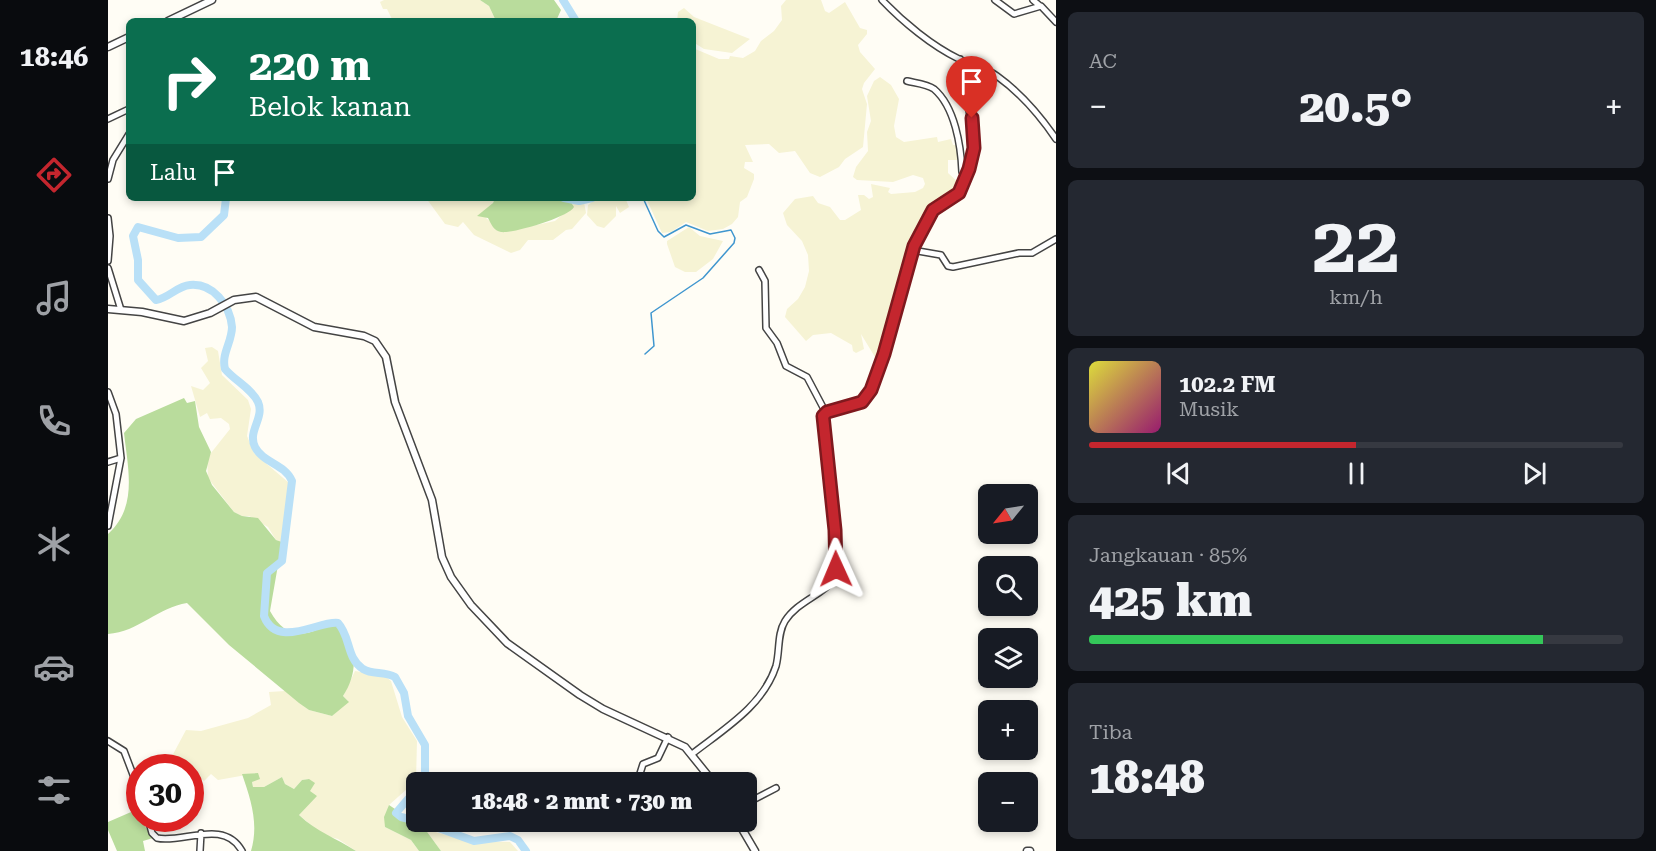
<!DOCTYPE html>
<html lang="id">
<head>
<meta charset="utf-8">
<style>
	:root { --surface:#171b24; --page:#242831; --text:#f1f3f6; --muted:#9ea1a6; --line:#363941; --accent:#c4262e }
	body { margin:0; font-family:"Roboto Serif",serif; background:var(--page); color:var(--text); height:100vh; display:flex; flex-direction:column; font-size:22px; white-space:nowrap }
	* { box-sizing:border-box; margin:0 }
	p { font-size:20px; color:var(--muted) }
	.icon { flex:none; width:33px; height:33px; fill:none; stroke:currentColor; stroke-width:2; stroke-linecap:round; stroke-linejoin:round }
	.map { position:relative; flex:1; overflow:hidden }
	.panel { display:flex; flex-direction:column; gap:12px; padding:12px; background:#0d0f14; width:600px }
	.panel>* { flex:none }
	.hud { position:absolute; left:18px; top:18px; width:570px; height:183px; border-radius:9px; box-shadow:0 3px 9px #0003; background:#0b6e4f; color:#fff; overflow:hidden }
	.needle { width:39px; rotate:240deg }
	.tools { position:absolute; left:870px; top:484px; display:grid; gap:12px }
	.tools a { display:grid; place-items:center; width:60px; height:60px; border-radius:9px; background:var(--surface); box-shadow:0 3px 9px #0003; font-size:30px }
	.speed { position:absolute; left:18px; top:754px; display:flex; gap:12px; font-size:30px; font-weight:700; text-align:center }
	.speed>* { display:grid; place-content:center; width:78px; height:78px; border-radius:50%; background:var(--surface); box-shadow:0 3px 9px #0003; line-height:1 }
	.speed .limit { border:9px solid #d22; background:#fff; color:#111 }
	.pin { position:absolute; display:grid; place-items:center; width:51px; height:51px; color:#fff; margin:-62px -26px; border-radius:50% 50% 50% 0; rotate:-45deg; box-shadow:0 0 6px #0007 }
	.pin .icon { rotate:45deg }
	.me { position:absolute; width:66px; margin:-33px; rotate:359deg; stroke-linejoin:round; filter:drop-shadow(0 0 4px #0008) }
	.turn { display:flex; align-items:center; gap:21px; height:126px; padding:0 24px; font-size:27px }
	.turn .icon { width:78px; height:78px; stroke-width:2.5 }
	.turn b { display:block; font-size:42px; line-height:51px }
	.then { display:flex; align-items:center; height:57px; padding:0 24px; background:#0003; gap:12px; font-size:22px }
	.big { font-size:45px; font-weight:800; line-height:1.1 }
	.panel .card { flex:1; display:flex; flex-direction:column; justify-content:center; gap:9px; min-width:0; padding:0 21px; border-radius:9px; background:var(--page) }
	.panel .dial { align-items:center; gap:0 }
	.dial b { font-size:78px; line-height:1 }
	.song { display:flex; align-items:center; gap:18px }
	.cover { width:72px; height:72px; border-radius:9px; background:linear-gradient(135deg,hsl(60 70% 55%),hsl(320 70% 35%)) }
	.played { height:6px; border-radius:3px; background:linear-gradient(90deg,var(--accent) 50%,var(--line) 50%) }
	.keys { display:flex; justify-content:space-around; direction:ltr }
	.heat { display:flex; justify-content:space-between; align-items:center; font-size:33px; direction:ltr }
	.charge { height:9px; border-radius:4px; background:linear-gradient(90deg,#34c759 85%,var(--line) 0) }
	.trip { position:absolute; left:298px; top:772px; width:351px; height:60px; border-radius:9px; background:var(--surface); box-shadow:0 3px 9px #0003; font-weight:800; line-height:60px; text-align:center }
	main { display:flex; flex:1; min-height:0 }
	.dock { display:flex; flex-direction:column; width:108px; justify-content:space-around; align-items:center; background:#090b0e; color:var(--muted) }
	.dock .icon { width:42px; height:42px }
	.dock .selected { color:var(--accent) }
	.dock b { font-size:27px; color:var(--text) }
	.map>svg:first-child { display:block }
	.farmland { fill:#f6f3d4 }
	.forest { fill:#b9dc9c }
	.lines { fill:none; stroke-linecap:round; stroke-linejoin:round }
	.stream { stroke:#3f96cf; stroke-width:1.5 }
	.river { stroke:#b9e0f7; stroke-width:8 }
	.minor-casing { stroke:#444; stroke-width:8 }
	.tertiary-casing { stroke:#444; stroke-width:9 }
	.minor { stroke:#fff; stroke-width:5 }
	.tertiary { stroke:#fff; stroke-width:6 }
	.route-casing { stroke:#7f191e; stroke-width:15 }
	.route { stroke:#c4262e; stroke-width:10 }
</style>
</head>
<body>
<main>
<nav class="dock">
<b>18:46</b>
<svg class="icon selected" aria-label="directions" viewBox="0 0 24 24"><path d="M12 3l9 9-9 9-9-9zM9 14v-3h6M13 9l2 2-2 2"/></svg>
<svg class="icon" aria-label="music" viewBox="0 0 24 24"><path d="M9 18V5l10-2v13"/><circle cx="6" cy="18" r="3"/><circle cx="16" cy="16" r="3"/></svg>
<svg class="icon" aria-label="phone" viewBox="0 0 24 24"><path d="M5 4h4l2 5-3 2q2 4 5 5l2-3 5 2v4C11 20 4 13 5 4z"/></svg>
<svg class="icon" aria-label="climate" viewBox="0 0 24 24"><path d="M12 3v18M4 7l16 10M4 17L20 7"/></svg>
<svg class="icon" aria-label="car" viewBox="0 0 24 24"><path d="M5 17H2v-5l4-1 3-4h7l3 4 3 1v5h-3M9 17h6M6 11h13"/><circle cx="7" cy="17" r="2"/><circle cx="17" cy="17" r="2"/></svg>
<svg class="icon" aria-label="filters" viewBox="0 0 24 24"><path d="M4 7h16M4 17h16"/><circle cx="9" cy="7" r="2"/><circle cx="15" cy="17" r="2"/></svg>
</nav>
<div class="map">
<svg width="948" height="851" viewBox="0 0 948 851">
	<rect width="100%" height="100%" fill="#fffdf5"/>
	<!-- farmland -->
	<path class="farmland" d="M276,0H372L381,6L388,21H291L284,19L279,9H275L272,2Z
		M678,0H713L717,11L721,13L737,2L752,28L759,30V34L750,45L752,52L767,69L756,83L754,89L759,104L755,147L737,159L731,167L712,177L702,173L687,151L671,153L661,144L637,145L645,162H637L636,168L646,174V179L639,197L632,202L630,217L624,224L615,229L600,231L578,222L563,232L554,233L538,198H585V48L611,59H621L622,56L635,58L647,51L653,41L666,31L674,20L673,6Z
		M576,8L586,17L642,39L624,53L596,49L585,42V21H569L570,12Z
		M772,77L783,85L791,99L786,126L788,137L796,142L829,137L830,142L843,139L845,145H849L850,160H840V173L851,183L846,195L821,210L813,231L803,245L770,362L753,334L756,349L748,353L745,351L744,345L723,333L705,335L698,341L677,317L679,309L690,299L697,287L701,271L700,255L694,241L679,225L675,213L687,199L705,196L710,203L722,207L732,220H737L753,210L750,195H756L761,199L765,197L763,184L782,188L780,192L783,194L807,192L815,188L817,184L815,178L805,175L785,182L749,180L745,177L748,167L760,151L759,132L763,121L759,96L766,81Z
		M318,198H387L378,218L395,232L447,221L465,205L464,201L476,202L478,213L464,229L458,230L445,240H420L412,250L403,253L366,235L355,222L350,227L337,224Z
		M490,198H520L518,200L521,207L512,213L508,206V216L496,228L489,226L479,215L480,205Z
		M581,227L592,236L615,241L605,259L588,272H577L567,267L559,244V241Z
		M104,347L110,351L114,375L140,400L143,409L139,436L146,453L181,483L174,542L168,540L160,527L141,516H134L126,512L100,478L99,458L122,429L121,424L113,418L102,419L99,413L92,417L83,386L95,390L102,383L93,368L100,361L97,348Z
		M247,671L277,676L283,681L294,717L309,741L308,781L281,805L277,827L303,840L311,851H248L230,839L215,835L191,815L202,791L201,779L194,780L186,789L177,784L174,777L156,787H145L144,782L150,773L110,780L103,774L96,781L90,776L85,779L82,768H74L63,758L78,730L93,731L140,718L163,705L161,692L177,691L201,710L224,716L240,701L235,696Z
		M317,829L359,841L402,842L410,851H333Z"/>
	<!-- forest -->
	<path class="forest" d="M372,0H446L453,10L448,21H388L381,6Z
		M387,198H449L463,202L466,207C461,217 404,234 393,232C386,231 383,224 380,218L369,216L385,203Z
		M76,398L79,403L87,401L91,427L103,452L98,471L104,485L126,512L134,516L150,518L168,540L174,542L162,611C177,638 195,639 220,624L234,626C249,650 250,673 235,696L241,702L224,716L201,710L191,703L121,645L79,603C51,607 30,632 0,634V534C30,507 20,469 16,433L28,419Z
		M150,773L152,779L144,782L145,787H156L174,777L177,784L186,789L194,780L201,779L207,783L202,791L209,796L191,815C209,832 228,838 248,851H143C151,824 143,800 134,774Z
		M281,805L317,829L333,851H311L303,840L277,827L276,817Z
		M30,809L32,819L45,838L35,841L37,851H9L0,830V822Z"/>
	<g class="lines">
		<!-- stream -->
		<path class="stream" d="M535,198L550,231L556,237L578,225L602,234L623,230L627,238L626,243L595,278L543,313L546,346L537,354"/>
		<!-- river -->
		<path class="river" d="M455,0L468,21
			M118,198L116,215L93,237L70,238L30,227L25,236L30,260V280L48,300C61,298 69,286 82,285C105,283 122,305 124,327C124,342 113,354 117,369C126,380 144,389 150,402C157,418 139,431 147,447C155,463 177,464 184,481L174,561L159,573L156,616C169,650 212,620 230,623C243,637 238,658 255,669C265,675 276,671 287,677L296,693L300,716L317,745V783
			M456,198L471,201L484,198
			M309,797L300,799L288,813L293,817L309,821
			M314,822L366,841L402,836L410,840L418,851"/>
		<defs>
			<path id="minor" d="M774,0C795,22 824,46 851,59C864,65 877,67 889,76C914,94 931,114 948,139
				M887,0L906,14L933,6L948,22
				M925,0L932,6
				M799,81C807,83 819,84 826,89C847,107 853,146 854,172L858,174
				M0,119L21,109
				M0,179L5,160L21,134
				M0,218L2,236L0,261
				M804,250L833,255L840,266L845,267L911,253H924L948,239
				M0,268L13,310
				M651,270L657,281L658,328L669,343L678,366L699,377L718,413
				M0,392L8,414L13,458L0,526
				M0,462L13,458
				M0,741L16,751L32,793
				M584,754C616,729 655,706 668,666C672,651 669,634 677,621C689,602 712,596 726,580L727,530L715,416L719,412L754,402L760,396L776,354L806,246L825,210L851,193L863,162L866,139L852,59
				M529,783L535,764L550,758L560,737
				M639,803L668,788
				M40,819L44,833L49,838C74,844 116,818 134,851
				M92,851L93,833"/>
			<path id="tertiary" d="M60,21L104,0
				M0,47L21,37
				M0,309L34,312L76,321L102,313L126,300L148,297L206,327L256,336L267,341L278,357L287,402L324,500L334,557L343,577L363,605L399,643L472,695L495,709L577,747L606,783
				M630,822L647,851
				M919,851H922"/>
		</defs>
		<!-- minor casing -->
		<use href="#minor" class="minor-casing"/>
		<!-- tertiary casing -->
		<use href="#tertiary" class="tertiary-casing"/>
		<!-- minor -->
		<use href="#minor" class="minor"/>
		<!-- tertiary -->
		<use href="#tertiary" class="tertiary"/>
	</g>
	<g class="lines">
		<defs>
			<path id="route" d="M728,569L727,530L715,416L719,412L754,402L763,390L776,354L806,246L825,210L851,193L861,169L866,148L864,118"/>
		</defs>
		<!-- route casing -->
		<use href="#route" class="route-casing"/>
		<!-- route -->
		<use href="#route" class="route"/>
	</g>
</svg>
<div class="tools">
<a><svg class="needle" viewBox="-14 -14 28 28"><path d="M0-13l5 13h-10z" fill="#e53935"/><path d="M0 13l5-13h-10z" fill="#9ea1a6"/></svg></a>
<a><svg class="icon" aria-label="search" viewBox="0 0 24 24"><circle cx="10" cy="10" r="6"/><path d="M15 15l6 6"/></svg></a>
<a><svg class="icon" aria-label="layers" viewBox="0 0 24 24"><path d="M12 4l9 5-9 5-9-5zM3 14l9 5 9-5"/></svg></a>
<a>+</a>
<a>−</a>
</div>
<div class="speed"><div class="limit">30</div></div>
<div class="pin" style="left:864px;top:118px;background:#d93025"><svg class="icon" aria-label="arrive" viewBox="0 0 24 24"><path d="M6 21V4h12l-3 4 3 4H6"/></svg></div>
<svg class="me" style="left:728px;top:569px" viewBox="-20 -20 40 40"><path d="M0-17L14 15 0 8-14 15z" fill="#c4262e" stroke="#fff" stroke-width="4"/></svg>
<div class="trip">18:48 · 2 mnt · 730 m</div>
<div class="hud">
<div class="turn"><svg class="icon" aria-label="right" viewBox="0 0 24 24"><path d="M7 20v-9h11M14 6l5 5-5 5"/></svg><div><b>220 m</b>Belok kanan</div></div>
<div class="then">Lalu<svg class="icon" aria-label="arrive" viewBox="0 0 24 24"><path d="M6 21V4h12l-3 4 3 4H6"/></svg></div>
</div>
</div>
<section class="panel">
<div class="card"><p>AC</p>
<div class="heat"><a>−</a><b class="big">20.5°</b><a>+</a></div>
</div>
<div class="card dial"><b>22</b><p>km/h</p></div>
<div class="card">
<div class="song"><i class="cover"></i><div><b>102.2 FM</b><p>Musik</p></div></div>
<div class="played"></div>
<div class="keys"><svg class="icon" aria-label="previous" viewBox="0 0 24 24"><path d="M18 5L8 12l10 7zM5 5v14"/></svg><svg class="icon" aria-label="pause" viewBox="0 0 24 24"><path d="M8 5v14M16 5v14"/></svg><svg class="icon" aria-label="next" viewBox="0 0 24 24"><path d="M6 5l10 7-10 7zM19 5v14"/></svg></div>
</div>
<div class="card"><p>Jangkauan · 85%</p><b class="big">425 km</b><div class="charge"></div></div>
<div class="card"><p>Tiba</p><b class="big">18:48</b></div>
</section>
</main>
</body>
</html>
